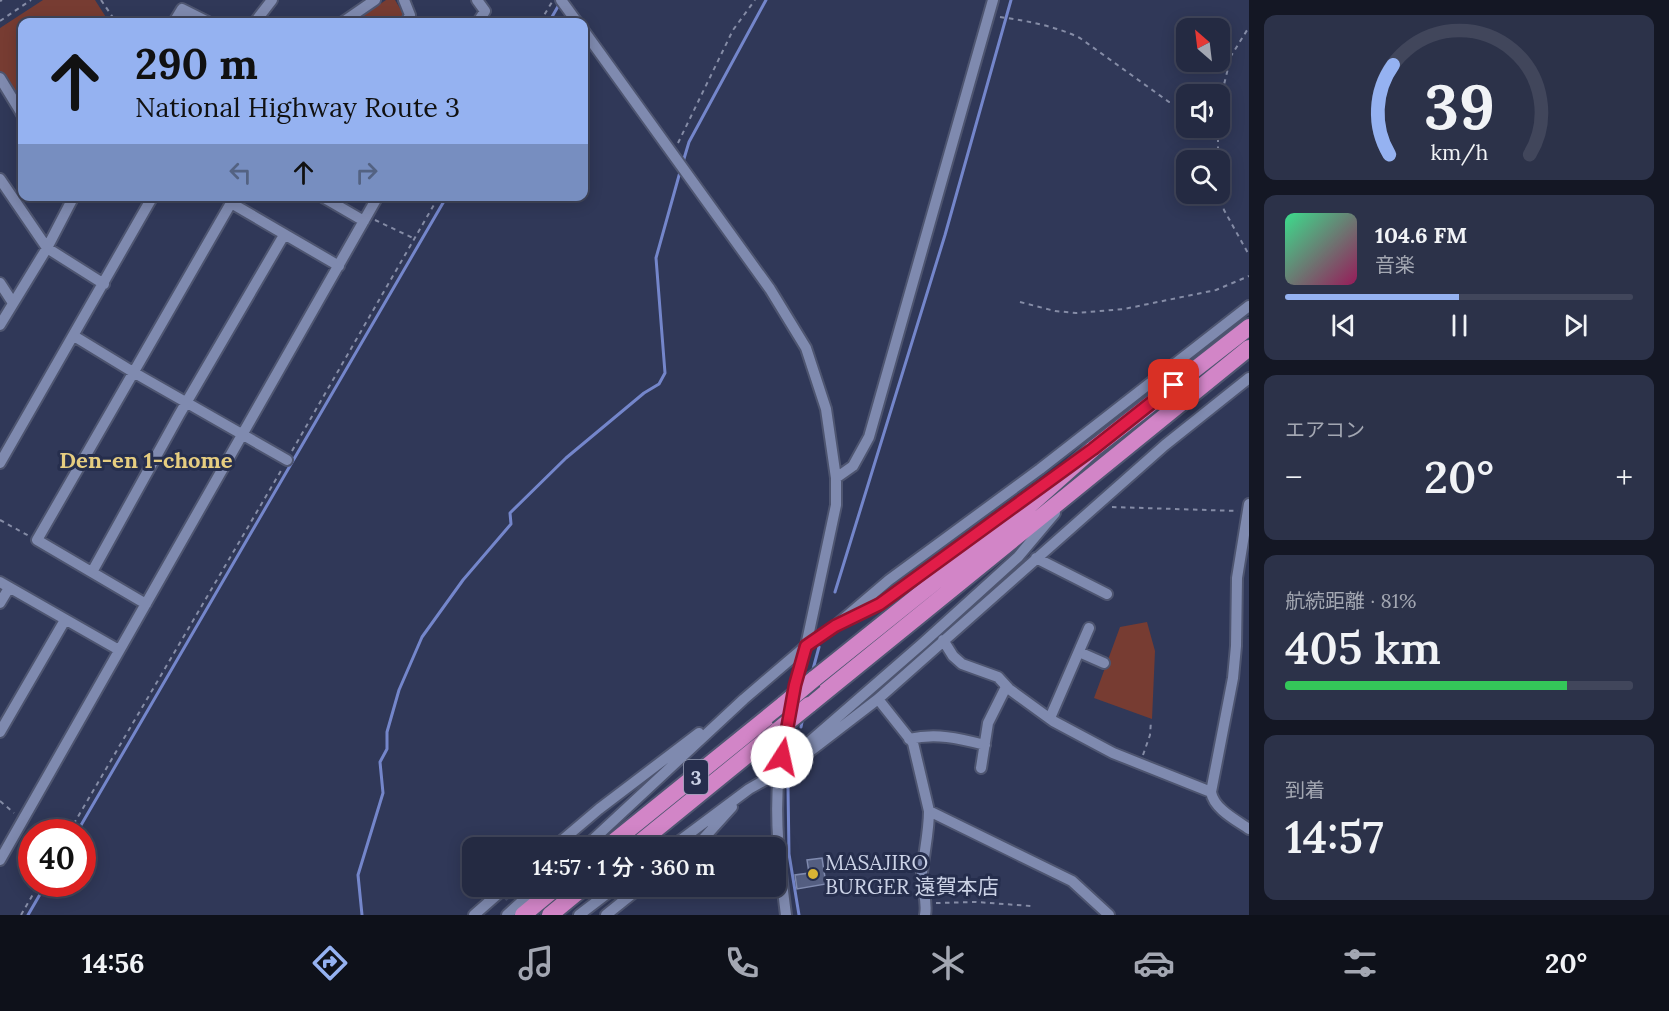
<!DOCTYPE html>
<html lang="ja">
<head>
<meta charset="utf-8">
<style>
	:root { --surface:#242a42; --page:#2c3249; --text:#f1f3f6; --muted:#a3a7b2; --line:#41465b; --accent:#95b2f1 }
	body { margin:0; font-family:Lora,"Noto Sans JP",serif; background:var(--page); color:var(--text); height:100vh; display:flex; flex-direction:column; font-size:22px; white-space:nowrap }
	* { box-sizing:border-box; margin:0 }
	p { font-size:20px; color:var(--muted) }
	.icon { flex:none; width:33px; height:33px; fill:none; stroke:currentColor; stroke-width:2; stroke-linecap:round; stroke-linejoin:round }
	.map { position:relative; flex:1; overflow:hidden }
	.sheet { display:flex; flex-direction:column; gap:15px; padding:15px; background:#141724; width:420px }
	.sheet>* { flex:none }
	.top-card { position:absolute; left:18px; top:18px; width:570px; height:183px; border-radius:12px; box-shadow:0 3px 15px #0003,0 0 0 2px var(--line); background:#95b2f1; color:#111; overflow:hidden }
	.needle { width:39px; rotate:332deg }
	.buttons { position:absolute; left:1176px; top:18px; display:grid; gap:12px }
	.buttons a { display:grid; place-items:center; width:54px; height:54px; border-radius:12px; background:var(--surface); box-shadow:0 3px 15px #0003,0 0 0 2px var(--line); font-size:30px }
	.speed { position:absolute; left:18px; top:819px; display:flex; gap:12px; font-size:30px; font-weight:700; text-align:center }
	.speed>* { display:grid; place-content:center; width:78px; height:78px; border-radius:50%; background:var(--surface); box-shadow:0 3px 15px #0003,0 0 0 2px var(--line); line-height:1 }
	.speed .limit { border:9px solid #d22; background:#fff; color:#111 }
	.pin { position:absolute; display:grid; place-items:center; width:51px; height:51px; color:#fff; margin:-26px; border-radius:12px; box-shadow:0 3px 9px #0006 }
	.me { position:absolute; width:66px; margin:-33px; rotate:10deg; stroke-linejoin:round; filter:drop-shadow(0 0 4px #0008) }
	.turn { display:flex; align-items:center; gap:21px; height:126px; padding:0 18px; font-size:27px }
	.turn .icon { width:78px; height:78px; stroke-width:2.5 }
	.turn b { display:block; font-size:42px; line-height:51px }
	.lanes { display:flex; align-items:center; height:57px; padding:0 18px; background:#0003; justify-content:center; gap:30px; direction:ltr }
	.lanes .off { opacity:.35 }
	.big { font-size:45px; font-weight:600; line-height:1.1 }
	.sheet .widget { flex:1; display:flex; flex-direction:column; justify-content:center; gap:9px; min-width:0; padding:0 21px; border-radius:12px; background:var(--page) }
	.sheet .dial { align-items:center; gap:0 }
	.dial svg { height:156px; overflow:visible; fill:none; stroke:var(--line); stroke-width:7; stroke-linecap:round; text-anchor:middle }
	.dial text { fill:var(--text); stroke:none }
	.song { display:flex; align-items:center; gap:18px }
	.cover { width:72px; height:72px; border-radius:9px; background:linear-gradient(135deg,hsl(150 70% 55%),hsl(330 70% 35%)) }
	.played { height:6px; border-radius:3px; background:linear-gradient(90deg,var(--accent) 50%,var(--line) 50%) }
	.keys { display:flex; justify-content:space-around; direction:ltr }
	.heat { display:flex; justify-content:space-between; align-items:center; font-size:33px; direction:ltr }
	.charge { height:9px; border-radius:4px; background:linear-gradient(90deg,#34c759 81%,var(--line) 0) }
	.trip { position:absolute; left:462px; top:837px; width:324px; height:60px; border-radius:12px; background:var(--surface); box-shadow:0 3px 15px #0003,0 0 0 2px var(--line); font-weight:600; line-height:60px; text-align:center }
	.dock { display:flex; height:96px; justify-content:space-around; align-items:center; background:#0e111a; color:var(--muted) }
	.dock .icon { width:42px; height:42px }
	.dock .current { color:var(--accent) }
	.dock b { font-size:27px; color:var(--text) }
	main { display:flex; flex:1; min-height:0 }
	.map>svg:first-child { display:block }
	.green { fill:#773c32 }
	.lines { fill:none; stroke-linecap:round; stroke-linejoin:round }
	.stream { stroke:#7486cb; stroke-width:3 }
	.building { fill:#545e81; stroke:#7f8aaf; stroke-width:1.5 }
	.minor-tunnel { stroke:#474f6d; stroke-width:10; stroke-dasharray:10 5; stroke-linecap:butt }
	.minor-casing { stroke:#4e5570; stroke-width:14 }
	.highway-casing { stroke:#4e5570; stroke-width:20 }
	.path { stroke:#858ca6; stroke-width:2; stroke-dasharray:4.5 4.5; stroke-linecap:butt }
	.minor { stroke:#7f8aaf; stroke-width:10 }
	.highway { stroke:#d285c7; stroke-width:16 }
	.highway-bridge-casing { stroke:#4e5570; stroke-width:20; stroke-linecap:butt }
	.highway-bridge { stroke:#d285c7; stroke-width:16 }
	.route-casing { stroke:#92132f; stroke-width:15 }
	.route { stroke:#e11d48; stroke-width:10 }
	.poi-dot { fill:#d9b334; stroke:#262e4d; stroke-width:2 }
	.labels { text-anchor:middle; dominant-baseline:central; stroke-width:6; stroke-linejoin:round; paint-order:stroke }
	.shield { fill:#262e4d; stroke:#9aa1b8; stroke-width:1.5 }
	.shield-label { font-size:20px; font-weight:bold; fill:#cbd2e6 }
	.poi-label { font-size:21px; fill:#cbd2e6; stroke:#262e4d; text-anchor:start }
	.neighbourhood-label { font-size:22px; font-weight:bold; fill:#e6cd80; stroke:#262e4d }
</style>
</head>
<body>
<main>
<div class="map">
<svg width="1249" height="915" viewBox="0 0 1249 915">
	<rect width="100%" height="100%" fill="#303858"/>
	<!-- green -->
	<path class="green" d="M43,0H95L109,22H22V107L0,72V28Z
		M386,0H395L404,15L400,22H354Z
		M1147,622L1155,651L1152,719L1094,698L1120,627Z"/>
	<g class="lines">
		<!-- stream -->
		<path class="stream" d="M549,22L560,3
			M683,162L689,142L766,0
			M835,592L945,235L1011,0
			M812,673L819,647
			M801,727L803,717
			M788,787L789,854L799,915
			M77,832L447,196
			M28,915L46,884
			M362,915L358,875L383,793L380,762L387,749V732L399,690L422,637L463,580L511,524L510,513L566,458L644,393L659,384L665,373L656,258L680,172"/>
	</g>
	<!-- building -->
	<path class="building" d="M822,858L826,884L797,889L795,875L809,873L807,860Z"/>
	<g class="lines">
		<!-- minor-tunnel -->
		<path class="minor-tunnel" d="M504,890L522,913"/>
		<defs>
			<path id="minor" d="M404,0L410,15L406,22
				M477,0L485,11L478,22
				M561,0L577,22
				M174,22L182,9L208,22
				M255,22L272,0
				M343,22L375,0
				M584,31L770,289L806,348L826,409L836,478V505L806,646L792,697
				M0,78L22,114
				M0,179L47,248L104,284
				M321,196L364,221
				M0,283L13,303
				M0,325L47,248L74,196
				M74,336L133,372L287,460
				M0,463L153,196
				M836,478L853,466L869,437L993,0
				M1249,504L1237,578L1236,646L1233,678L1211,792C1214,809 1236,820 1249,829
				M1036,558L1107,594
				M92,572L179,415L284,235
				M0,582L119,650
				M0,603L9,588
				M146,604L37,540L231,203L339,266
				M852,618L880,604L1043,485
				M943,640L953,656L962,664L998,677L1009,689L1053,721L1113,753L1211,792
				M1079,652L1104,663
				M878,699L913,743L929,811L1072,881L1109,915
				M1050,718L1089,628
				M0,732L65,620
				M909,739C936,733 958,738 985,745
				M782,757L808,743L923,643L1018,557L1055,513
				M981,768L988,723L1006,687
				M553,848L599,809L699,733
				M584,848L744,699L806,646L835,626L889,580L1040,469L1249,306
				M670,848L749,789L779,772L809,752L878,699L1165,445L1249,378
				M692,848L704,838L732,807
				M0,860L378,196
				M474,915L507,886
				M507,915L539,886
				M579,915L617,886
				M606,915L642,886
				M786,915C780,868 774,819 779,772C781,755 785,738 788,722
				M925,915C928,900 921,888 922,873C924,852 929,832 929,811"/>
			<path id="highway" d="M814,679L1021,513L1093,449L1249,327
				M809,705L1249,348
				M606,848L784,704
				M633,848L778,730
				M523,915L558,886
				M550,915L585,886"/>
		</defs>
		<!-- minor casing -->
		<use href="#minor" class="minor-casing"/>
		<!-- highway casing -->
		<use href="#highway" class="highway-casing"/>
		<!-- path -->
		<path class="path" d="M101,0L116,22
			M0,1L2,0
			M1000,17C1028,21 1055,26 1080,38L1169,102L1186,103
			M0,21L31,0
			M540,22L552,2
			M1220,101L1231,56L1249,27
			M678,143L733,30L755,0
			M1218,160V128
			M1220,191L1224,210L1249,255
			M375,220L413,238
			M1020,302L1055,311L1076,313L1124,309L1216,290L1249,276
			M292,451L439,196
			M1112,507L1238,511
			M0,520L29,536
			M1143,755L1150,735L1151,721
			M0,801L14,813
			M69,832L282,469
			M936,903L976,902L1031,906
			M21,915L39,884"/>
		<!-- minor -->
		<use href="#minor" class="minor"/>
		<!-- highway -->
		<use href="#highway" class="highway"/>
		<defs>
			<path id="highway-bridge" d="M784,704L814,679
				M778,730L809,705"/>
		</defs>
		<!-- highway-bridge casing -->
		<use href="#highway-bridge" class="highway-bridge-casing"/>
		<!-- highway-bridge -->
		<use href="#highway-bridge" class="highway-bridge"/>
	</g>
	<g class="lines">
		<defs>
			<path id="route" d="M782,757L795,685L806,646L835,626L880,604L1093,449L1174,385"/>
		</defs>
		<!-- route casing -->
		<use href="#route" class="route-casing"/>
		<!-- route -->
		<use href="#route" class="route"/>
	</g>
	<!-- markers -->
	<circle class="poi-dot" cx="813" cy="874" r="6"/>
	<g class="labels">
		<!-- shield labels -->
		<rect class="shield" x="684" y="760" width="24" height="34" rx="4.5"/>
		<g class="shield-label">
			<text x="696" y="777">3</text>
		</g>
		<!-- poi labels -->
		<g class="poi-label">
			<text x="825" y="862">MASAJIRO<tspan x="825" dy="24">BURGER 遠賀本店</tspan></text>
		</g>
		<!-- neighbourhood labels -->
		<g class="neighbourhood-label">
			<text x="146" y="460">Den-en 1-chome</text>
		</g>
	</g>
</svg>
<div class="buttons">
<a><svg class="needle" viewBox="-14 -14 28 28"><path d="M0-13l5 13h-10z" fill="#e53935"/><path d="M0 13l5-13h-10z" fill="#a3a7b2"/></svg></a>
<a><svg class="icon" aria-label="sound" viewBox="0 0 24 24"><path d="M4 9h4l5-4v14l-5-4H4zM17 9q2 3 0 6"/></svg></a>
<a><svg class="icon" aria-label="search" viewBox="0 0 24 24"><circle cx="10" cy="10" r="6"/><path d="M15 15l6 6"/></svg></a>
</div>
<div class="speed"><div class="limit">40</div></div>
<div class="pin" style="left:1174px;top:385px;background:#d93025"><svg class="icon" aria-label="arrive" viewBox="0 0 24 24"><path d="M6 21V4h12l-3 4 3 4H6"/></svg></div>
<svg class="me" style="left:782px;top:757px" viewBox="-20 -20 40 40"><circle r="19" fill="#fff"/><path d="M0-13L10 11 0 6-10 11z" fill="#e11d48"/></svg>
<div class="trip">14:57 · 1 分 · 360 m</div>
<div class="top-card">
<div class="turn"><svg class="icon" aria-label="ahead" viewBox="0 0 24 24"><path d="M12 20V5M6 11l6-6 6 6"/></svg><div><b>290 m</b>National Highway Route 3</div></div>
<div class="lanes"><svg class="icon off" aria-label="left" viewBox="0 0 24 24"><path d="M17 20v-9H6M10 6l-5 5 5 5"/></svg><svg class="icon" aria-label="ahead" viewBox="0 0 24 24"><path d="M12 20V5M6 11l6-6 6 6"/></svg><svg class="icon off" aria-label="right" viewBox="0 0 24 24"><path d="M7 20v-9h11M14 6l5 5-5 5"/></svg></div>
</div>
</div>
<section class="sheet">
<div class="widget dial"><svg viewBox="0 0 100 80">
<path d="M14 69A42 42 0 1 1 86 69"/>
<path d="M14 69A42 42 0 0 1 16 23" stroke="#95b2f1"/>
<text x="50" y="56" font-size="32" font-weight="700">39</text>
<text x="50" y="72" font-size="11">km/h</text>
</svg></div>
<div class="widget">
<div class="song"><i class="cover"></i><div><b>104.6 FM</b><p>音楽</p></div></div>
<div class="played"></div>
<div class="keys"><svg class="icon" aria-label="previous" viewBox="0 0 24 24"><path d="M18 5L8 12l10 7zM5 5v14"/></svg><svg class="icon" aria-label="pause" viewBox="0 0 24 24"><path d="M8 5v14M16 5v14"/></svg><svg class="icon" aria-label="next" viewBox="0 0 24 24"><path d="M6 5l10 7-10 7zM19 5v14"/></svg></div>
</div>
<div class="widget"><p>エアコン</p>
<div class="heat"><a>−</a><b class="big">20°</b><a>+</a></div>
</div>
<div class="widget"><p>航続距離 · 81%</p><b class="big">405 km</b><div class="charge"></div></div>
<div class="widget"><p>到着</p><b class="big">14:57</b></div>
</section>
</main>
<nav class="dock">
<b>14:56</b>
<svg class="icon current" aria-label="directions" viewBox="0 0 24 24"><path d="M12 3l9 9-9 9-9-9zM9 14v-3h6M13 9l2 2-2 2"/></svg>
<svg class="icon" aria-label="music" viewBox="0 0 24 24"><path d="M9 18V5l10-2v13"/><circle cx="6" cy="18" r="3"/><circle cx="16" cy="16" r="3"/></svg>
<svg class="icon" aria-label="phone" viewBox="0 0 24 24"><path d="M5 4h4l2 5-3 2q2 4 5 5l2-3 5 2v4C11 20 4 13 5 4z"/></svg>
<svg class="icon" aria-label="climate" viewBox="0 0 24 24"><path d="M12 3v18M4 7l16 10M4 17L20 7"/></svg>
<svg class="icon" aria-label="car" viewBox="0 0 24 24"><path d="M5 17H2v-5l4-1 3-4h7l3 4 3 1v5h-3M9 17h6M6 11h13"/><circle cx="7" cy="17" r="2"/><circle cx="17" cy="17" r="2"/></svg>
<svg class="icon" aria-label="filters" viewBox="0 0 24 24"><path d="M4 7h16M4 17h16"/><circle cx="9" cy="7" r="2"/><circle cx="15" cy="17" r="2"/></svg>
<b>20°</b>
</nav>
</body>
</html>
